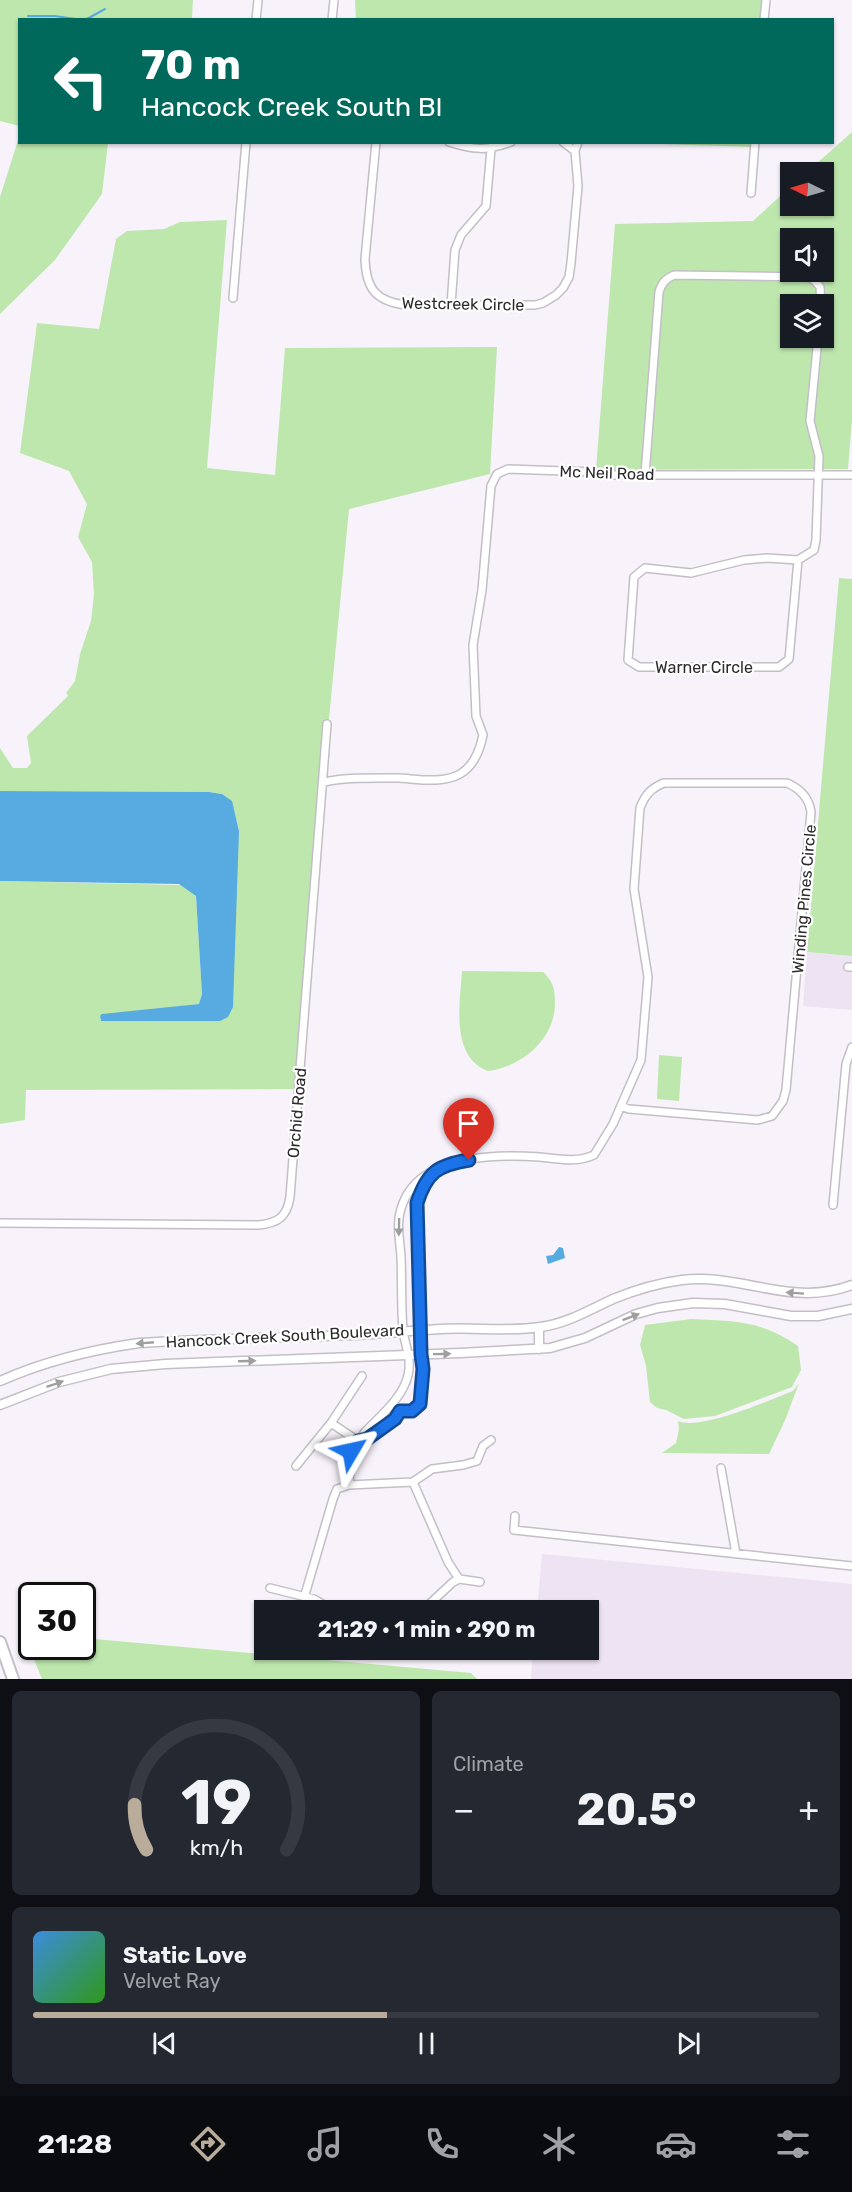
<!DOCTYPE html>
<html lang="en">
<head>
<meta charset="utf-8">
<style>
	:root { --surface:#171b24; --page:#242831; --text:#f1f3f6; --muted:#9ea1a6; --line:#363941; --accent:#b9ac9b }
	body { margin:0; font-family:Rubik,sans-serif; background:var(--page); color:var(--text); height:100vh; display:flex; flex-direction:column; font-size:22px; white-space:nowrap }
	* { box-sizing:border-box; margin:0 }
	p { font-size:20px; color:var(--muted) }
	.icon { flex:none; width:33px; height:33px; fill:none; stroke:currentColor; stroke-width:2; stroke-linecap:round; stroke-linejoin:round }
	.map { position:relative; height:1679px; overflow:hidden }
	.details { display:flex; flex-direction:column; gap:12px; padding:12px; background:#0d0f14; flex:1 }
	.details>* { flex:none }
	.hud { position:absolute; left:18px; top:18px; width:816px; height:126px; border-radius:0px; box-shadow:0 2px 4px #0004; background:#00695c; color:#fff; overflow:hidden }
	.needle { width:39px; rotate:275deg }
	.buttons { position:absolute; left:780px; top:162px; display:grid; gap:12px }
	.buttons a { display:grid; place-items:center; width:54px; height:54px; border-radius:0px; background:var(--surface); box-shadow:0 2px 4px #0004; font-size:30px }
	.speed { position:absolute; left:18px; top:1582px; display:flex; gap:12px; font-size:30px; font-weight:700; text-align:center }
	.speed>* { display:grid; place-content:center; width:78px; height:78px; border-radius:50%; background:var(--surface); box-shadow:0 2px 4px #0004; line-height:1 }
	.speed .limit { border:3px solid #111; border-radius:9px; background:#fff; color:#111 }
	.pin { position:absolute; display:grid; place-items:center; width:51px; height:51px; color:#fff; margin:-62px -26px; border-radius:50% 50% 50% 0; rotate:-45deg; box-shadow:0 0 6px #0007 }
	.pin .icon { rotate:45deg }
	.me { position:absolute; width:66px; margin:-33px; rotate:54deg; stroke-linejoin:round; filter:drop-shadow(0 0 4px #0008) }
	.turn { display:flex; align-items:center; gap:21px; height:126px; padding:0 24px; font-size:27px }
	.turn .icon { width:78px; height:78px; stroke-width:2.5 }
	.turn b { display:block; font-size:42px; line-height:51px }
	.big { font-size:45px; font-weight:700; line-height:1.1 }
	.details .card { flex:1; display:flex; flex-direction:column; justify-content:center; gap:9px; min-width:0; padding:0 21px; border-radius:9px; background:var(--page) }
	.details .dial { align-items:center; gap:0 }
	.dial svg { height:156px; overflow:visible; fill:none; stroke:var(--line); stroke-width:7; stroke-linecap:round; text-anchor:middle }
	.dial text { fill:var(--text); stroke:none }
	.song { display:flex; align-items:center; gap:18px }
	.cover { width:72px; height:72px; border-radius:9px; background:linear-gradient(135deg,hsl(210 70% 55%),hsl(110 70% 35%)) }
	.played { height:6px; border-radius:3px; background:linear-gradient(90deg,var(--accent) 45%,var(--line) 45%) }
	.keys { display:flex; justify-content:space-around; direction:ltr }
	.heat { display:flex; justify-content:space-between; align-items:center; font-size:33px; direction:ltr }
	.details .tiles { flex:1; display:grid; gap:12px; grid-template-columns:1fr 1fr }
	.card:last-child { grid-column:span 2 }
	.trip { position:absolute; left:254px; top:1600px; width:345px; height:60px; border-radius:0px; background:var(--surface); box-shadow:0 2px 4px #0004; font-weight:700; line-height:60px; text-align:center }
	.tabs { display:flex; height:96px; justify-content:space-around; align-items:center; background:#090b0e; color:var(--muted) }
	.tabs .icon { width:42px; height:42px }
	.tabs .on { color:var(--accent) }
	.tabs b { font-size:27px; color:var(--text) }
	.map>svg:first-child { display:block }
	.built { fill:#eee3f3 }
	.green { fill:#bee7ae; fill-rule:evenodd }
	.water { fill:#57abe0 }
	.lines { fill:none; stroke-linecap:round; stroke-linejoin:round }
	.stream { stroke:#57abe0; stroke-width:2 }
	.minor-casing { stroke:#c4bec7; stroke-width:10 }
	.tertiary-casing { stroke:#c4bec7; stroke-width:11 }
	.primary-casing { stroke:#c4bec7; stroke-width:14 }
	.minor { stroke:#fff; stroke-width:7 }
	.tertiary { stroke:#fff; stroke-width:8 }
	.primary { stroke:#fff; stroke-width:10 }
	.oneway { fill:#a09fa0 }
	.route-casing { stroke:#114b97; stroke-width:15 }
	.route { stroke:#1a73e8; stroke-width:10 }
	.labels { text-anchor:middle; dominant-baseline:central; stroke-width:4.5; stroke-linejoin:round; paint-order:stroke }
	.street-label { font-size:16px; fill:#2c2a2d; stroke:#fff }
</style>
</head>
<body>
<div class="map">
<svg width="852" height="1679" viewBox="0 0 852 1679">
	<rect width="100%" height="100%" fill="#f8f2fb"/>
	<!-- built -->
	<path class="built" d="M807,952L852,956V1010L803,1006Z
		M542,1554L852,1584V1679H531L533,1650H588V1611H537Z"/>
	<!-- green -->
	<path class="green" d="M0,0H193L192,19L20,20L19,126L0,121Z
		M355,0H764L762,20H356Z
		M852,132V420L848,469L596,470L615,224L753,221L790,187V206H824V172H807ZM790,238H824V272H790ZM790,304H824V338H790Z
		M19,137L20,142L108,143L102,194L55,260L0,314V197Z
		M632,143H753L752,147Z
		M227,220L207,468L275,475L285,348L497,347L490,474L349,509L328,730L302,1089L26,1090L25,1120L0,1124V881L183,885L196,896L202,994L199,1004L100,1016L101,1021H220L239,831L237,821L222,794L209,792L0,791V748L13,768H27L31,763L27,736L68,696L66,693L75,681L80,654L91,621L94,594L92,562L78,537L87,504L69,471L20,453L37,323L99,329L116,239L127,231L164,229L180,222Z
		M839,578L852,579V956L807,952Z
		M462,971L543,972C554,982 555,990 555,1005C554,1040 521,1067 488,1071C450,1057 460,1003 462,971Z
		M659,1055L682,1057L679,1101L657,1099Z
		M691,1319C735,1321 760,1320 798,1346L801,1370L792,1387L715,1416L684,1419L666,1410L657,1408L650,1402L646,1366L640,1345L645,1325Z
		M799,1383L786,1418L769,1454L662,1453L676,1443L679,1429L678,1421C701,1431 769,1400 793,1391Z
		M23,1633H31L32,1647H82L83,1638L471,1673L477,1679H42Z"/>
	<!-- water -->
	<path class="water" d="M0,791L209,792L222,794L232,801L239,831L233,1007L228,1017L220,1021H101L100,1016L102,1014L199,1004L202,994L196,896L179,884L0,881Z
		M472,1100L487,1111L486,1115L477,1121L464,1102Z
		M559,1247L563,1248L565,1258L548,1264L546,1256L553,1255Z"/>
	<g class="lines">
		<!-- stream -->
		<path class="stream" d="M28,16H55L82,20
			M85,20L105,9"/>
		<defs>
			<path id="minor" d="M256,20L258,0
				M332,20L334,0
				M764,20L766,0
				M376,142L365,259C366,289 376,301 405,305H535L543,303L556,295L563,288L569,277L571,263L578,186L575,151L563,142
				M449,142C474,150 486,151 511,142
				M575,151L578,142
				M751,193L755,142
				M233,298L246,142
				M451,305L455,250L461,235L486,206L491,149
				M645,475L659,292C662,283 665,279 674,275L807,277L814,280L820,287L821,304
				M767,558L798,560L789,659L779,667H639L628,660L634,577L645,568L691,573L744,560Z
				M798,560L814,550L816,540L819,456L810,421L818,338
				M324,782C349,777 374,778 399,778C418,779 442,784 460,774C474,766 480,750 483,735L476,716L473,645L482,590L491,486L497,474L508,469L592,472L608,475H852
				M848,967H852
				M833,1205L846,1064L852,1047
				M0,1223L259,1225C278,1223 287,1217 290,1197L327,724
				M331,1423L358,1441
				M362,1439L364,1433C380,1416 403,1398 408,1375C412,1359 405,1346 403,1330C401,1306 402,1281 401,1257C400,1239 395,1222 403,1203C422,1154 496,1154 540,1157C559,1159 576,1163 594,1155L613,1124L641,1060L648,977L634,889L640,808C645,795 651,788 664,783H787C801,789 809,798 811,812L786,1090L783,1101L772,1116L758,1120L629,1109L621,1106
				M296,1466L331,1423L362,1376
				M721,1468L736,1554
				M413,1482L448,1562L459,1579
				M349,1485L413,1482L432,1469L463,1465L477,1461L483,1446L491,1440
				M515,1516L514,1530L852,1566
				M270,1588L314,1599L335,1611
				M304,1598L333,1499L337,1489L349,1485L351,1451L358,1441L367,1439L395,1419L400,1411H412L420,1405L423,1369L416,1212L423,1186L435,1171
				M422,1611L453,1582L459,1579L480,1582"/>
			<path id="tertiary" d="M539,1349V1327
				M0,1381C45,1361 90,1350 139,1343C217,1338 296,1338 374,1334C397,1332 419,1330 442,1329C475,1327 509,1332 541,1327C568,1323 589,1310 613,1299C635,1290 659,1283 682,1280C743,1273 791,1308 852,1285
				M0,1405L59,1382L111,1369L165,1364L460,1353L550,1348L585,1338L636,1314L658,1308L693,1303L725,1304L791,1316H818L852,1309"/>
			<path id="primary" d="M0,1642L13,1679"/>
		</defs>
		<!-- minor casing -->
		<use href="#minor" class="minor-casing"/>
		<!-- tertiary casing -->
		<use href="#tertiary" class="tertiary-casing"/>
		<!-- primary casing -->
		<use href="#primary" class="primary-casing"/>
		<!-- minor -->
		<use href="#minor" class="minor"/>
		<!-- tertiary -->
		<use href="#tertiary" class="tertiary"/>
		<!-- primary -->
		<use href="#primary" class="primary"/>
	</g>
	<!-- one-way arrows -->
	<defs><path id="oneway-solid" d="M-6-.8H1V-3.2L6.5 0L1 3.2V.8H-6Z" transform="scale(1.5)"/></defs>
	<g class="oneway">
		<use href="#oneway-solid" transform="translate(399 1227) rotate(91)"/>
		<use href="#oneway-solid" transform="translate(795 1293) rotate(-176)"/>
		<use href="#oneway-solid" transform="translate(631 1317) rotate(-21)"/>
		<use href="#oneway-solid" transform="translate(145 1343) rotate(175)"/>
		<use href="#oneway-solid" transform="translate(442 1354) rotate(-1)"/>
		<use href="#oneway-solid" transform="translate(247 1361) rotate(-2)"/>
		<use href="#oneway-solid" transform="translate(55 1384) rotate(-19)"/>
	</g>
	<g class="lines">
		<defs>
			<path id="route" d="M351,1451L358,1441L367,1439L395,1419L400,1411H412L420,1404L423,1369L421,1354L417,1203C427,1172 438,1165 469,1160"/>
		</defs>
		<!-- route casing -->
		<use href="#route" class="route-casing"/>
		<!-- route -->
		<use href="#route" class="route"/>
	</g>
	<g class="labels">
		<!-- street labels -->
		<g class="street-label">
			<text transform="translate(463 304) rotate(1)">Westcreek Circle</text>
			<text transform="translate(607 473) rotate(2)">Mc Neil Road</text>
			<text x="704" y="667">Warner Circle</text>
			<text transform="translate(804 899) rotate(-85)">Winding Pines Circle</text>
			<text transform="translate(297 1113) rotate(-85)">Orchid Road</text>
			<text transform="translate(285 1336) rotate(-3)">Hancock Creek South Boulevard</text>
		</g>
	</g>
</svg>
<div class="buttons">
<a><svg class="needle" viewBox="-14 -14 28 28"><path d="M0-13l5 13h-10z" fill="#e53935"/><path d="M0 13l5-13h-10z" fill="#9ea1a6"/></svg></a>
<a><svg class="icon" aria-label="sound" viewBox="0 0 24 24"><path d="M4 9h4l5-4v14l-5-4H4zM17 9q2 3 0 6"/></svg></a>
<a><svg class="icon" aria-label="layers" viewBox="0 0 24 24"><path d="M12 4l9 5-9 5-9-5zM3 14l9 5 9-5"/></svg></a>
</div>
<div class="speed"><div class="limit">30</div></div>
<div class="pin" style="left:469px;top:1160px;background:#d93025"><svg class="icon" aria-label="arrive" viewBox="0 0 24 24"><path d="M6 21V4h12l-3 4 3 4H6"/></svg></div>
<svg class="me" style="left:351px;top:1451px" viewBox="-20 -20 40 40"><path d="M0-17L14 15 0 8-14 15z" fill="#1a73e8" stroke="#fff" stroke-width="4"/></svg>
<div class="trip">21:29 · 1 min · 290 m</div>
<div class="hud">
<div class="turn"><svg class="icon" aria-label="left" viewBox="0 0 24 24"><path d="M17 20v-9H6M10 6l-5 5 5 5"/></svg><div><b>70 m</b>Hancock Creek South Bl</div></div>
</div>
</div>
<section class="details">
<div class="tiles">
<div class="card dial"><svg viewBox="0 0 100 80">
<path d="M14 69A42 42 0 1 1 86 69"/>
<path d="M14 69A42 42 0 0 1 8 46" stroke="#b9ac9b"/>
<text x="50" y="56" font-size="32" font-weight="700">19</text>
<text x="50" y="72" font-size="11">km/h</text>
</svg></div>
<div class="card"><p>Climate</p>
<div class="heat"><a>−</a><b class="big">20.5°</b><a>+</a></div>
</div>
<div class="card">
<div class="song"><i class="cover"></i><div><b>Static Love</b><p>Velvet Ray</p></div></div>
<div class="played"></div>
<div class="keys"><svg class="icon" aria-label="previous" viewBox="0 0 24 24"><path d="M18 5L8 12l10 7zM5 5v14"/></svg><svg class="icon" aria-label="pause" viewBox="0 0 24 24"><path d="M8 5v14M16 5v14"/></svg><svg class="icon" aria-label="next" viewBox="0 0 24 24"><path d="M6 5l10 7-10 7zM19 5v14"/></svg></div>
</div>
</div>
</section>
<nav class="tabs">
<b>21:28</b>
<svg class="icon on" aria-label="directions" viewBox="0 0 24 24"><path d="M12 3l9 9-9 9-9-9zM9 14v-3h6M13 9l2 2-2 2"/></svg>
<svg class="icon" aria-label="music" viewBox="0 0 24 24"><path d="M9 18V5l10-2v13"/><circle cx="6" cy="18" r="3"/><circle cx="16" cy="16" r="3"/></svg>
<svg class="icon" aria-label="phone" viewBox="0 0 24 24"><path d="M5 4h4l2 5-3 2q2 4 5 5l2-3 5 2v4C11 20 4 13 5 4z"/></svg>
<svg class="icon" aria-label="climate" viewBox="0 0 24 24"><path d="M12 3v18M4 7l16 10M4 17L20 7"/></svg>
<svg class="icon" aria-label="car" viewBox="0 0 24 24"><path d="M5 17H2v-5l4-1 3-4h7l3 4 3 1v5h-3M9 17h6M6 11h13"/><circle cx="7" cy="17" r="2"/><circle cx="17" cy="17" r="2"/></svg>
<svg class="icon" aria-label="filters" viewBox="0 0 24 24"><path d="M4 7h16M4 17h16"/><circle cx="9" cy="7" r="2"/><circle cx="15" cy="17" r="2"/></svg>
</nav>
</body>
</html>
